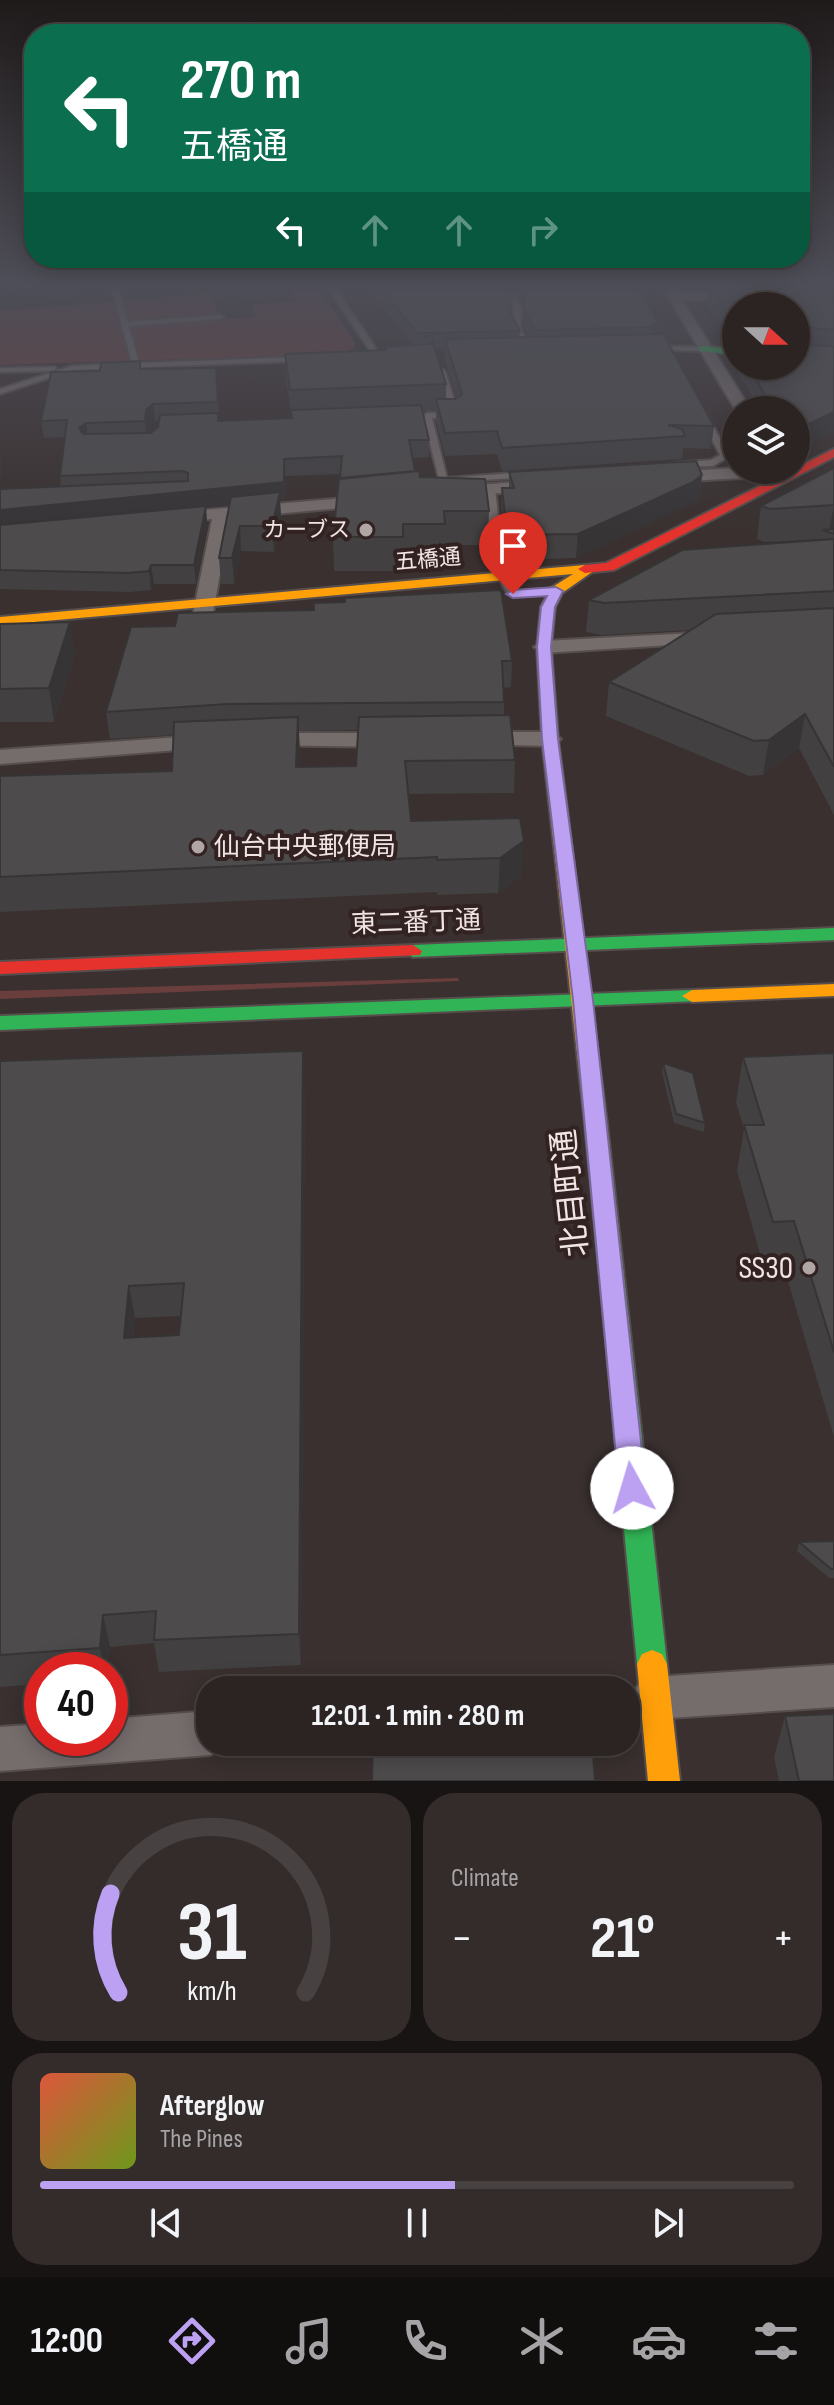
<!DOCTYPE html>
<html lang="en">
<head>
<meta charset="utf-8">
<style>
	:root { --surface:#2b2423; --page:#332c2b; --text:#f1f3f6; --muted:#a6a4a6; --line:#474141; --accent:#bca0f2 }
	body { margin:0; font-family:"Sofia Sans Condensed","Noto Sans JP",sans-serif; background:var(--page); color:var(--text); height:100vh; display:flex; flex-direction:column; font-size:30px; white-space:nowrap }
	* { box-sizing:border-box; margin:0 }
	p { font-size:26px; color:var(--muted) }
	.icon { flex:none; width:44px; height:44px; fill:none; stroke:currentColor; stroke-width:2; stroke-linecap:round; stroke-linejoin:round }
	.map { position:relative; height:1781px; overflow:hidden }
	.sheet { display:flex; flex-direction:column; gap:12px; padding:12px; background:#181413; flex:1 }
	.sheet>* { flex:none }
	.top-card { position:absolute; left:24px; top:24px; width:786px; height:244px; border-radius:32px; box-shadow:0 4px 20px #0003,0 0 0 2px var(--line); background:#0b6e4f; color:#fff; overflow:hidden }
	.needle { width:52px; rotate:111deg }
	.controls { position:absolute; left:722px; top:292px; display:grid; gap:16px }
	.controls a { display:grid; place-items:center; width:88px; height:88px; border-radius:50%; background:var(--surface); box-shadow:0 4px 20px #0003,0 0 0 2px var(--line); font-size:40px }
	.speed { position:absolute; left:24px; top:1652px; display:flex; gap:16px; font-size:40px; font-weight:700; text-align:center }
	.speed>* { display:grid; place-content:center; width:104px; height:104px; border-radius:50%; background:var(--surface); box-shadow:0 4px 20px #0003,0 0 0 2px var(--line); line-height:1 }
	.speed .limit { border:12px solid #d22; background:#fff; color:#111 }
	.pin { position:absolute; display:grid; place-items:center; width:68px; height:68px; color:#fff; margin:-82px -34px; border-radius:50% 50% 50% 0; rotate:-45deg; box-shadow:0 0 8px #0007 }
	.pin .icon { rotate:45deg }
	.me { position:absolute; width:88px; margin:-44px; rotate:354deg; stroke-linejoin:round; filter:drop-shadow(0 0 6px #0008) }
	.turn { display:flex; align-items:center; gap:28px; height:168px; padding:0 24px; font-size:36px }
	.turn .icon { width:104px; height:104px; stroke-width:2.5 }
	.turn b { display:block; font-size:56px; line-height:68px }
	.lanes { display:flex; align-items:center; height:76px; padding:0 24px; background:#0003; justify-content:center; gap:40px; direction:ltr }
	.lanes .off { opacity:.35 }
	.big { font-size:60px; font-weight:700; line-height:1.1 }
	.sheet .tile { flex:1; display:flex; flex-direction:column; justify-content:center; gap:12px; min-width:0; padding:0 28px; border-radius:32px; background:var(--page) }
	.sheet .dial { align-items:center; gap:0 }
	.dial svg { height:208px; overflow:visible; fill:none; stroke:var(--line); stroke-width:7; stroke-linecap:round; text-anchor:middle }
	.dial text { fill:var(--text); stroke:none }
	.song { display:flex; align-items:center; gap:24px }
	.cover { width:96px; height:96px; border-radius:12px; background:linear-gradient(135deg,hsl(10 70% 55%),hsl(80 70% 35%)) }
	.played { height:8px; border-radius:4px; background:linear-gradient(90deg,var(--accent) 55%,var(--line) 55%) }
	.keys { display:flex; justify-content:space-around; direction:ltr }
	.heat { display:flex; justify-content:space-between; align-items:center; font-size:44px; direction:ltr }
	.sheet .tiles { flex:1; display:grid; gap:12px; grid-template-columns:1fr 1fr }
	.tile:last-child { grid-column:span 2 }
	.trip { position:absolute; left:196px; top:1676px; width:444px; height:80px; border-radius:32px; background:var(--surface); box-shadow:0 4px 20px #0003,0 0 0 2px var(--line); font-weight:700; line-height:80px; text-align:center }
	.tabs { display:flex; height:128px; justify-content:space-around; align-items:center; background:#110e0e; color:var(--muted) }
	.tabs .icon { width:56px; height:56px }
	.tabs .on { color:var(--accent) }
	.tabs b { font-size:36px; color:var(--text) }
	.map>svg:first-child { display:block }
	.green { fill:#6a3e3c }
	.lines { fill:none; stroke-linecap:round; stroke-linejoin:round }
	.lane-casing { stroke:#564e4d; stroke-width:4 }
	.street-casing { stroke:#564e4d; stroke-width:4 }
	.fast-casing { stroke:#564e4d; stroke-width:4 }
	.slow-casing { stroke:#564e4d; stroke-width:4 }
	.jam-casing { stroke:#564e4d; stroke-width:4 }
	.lane { fill:#756c6c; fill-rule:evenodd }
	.street { fill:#756c6c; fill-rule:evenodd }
	.fast { fill:#30b455; fill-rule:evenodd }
	.slow { fill:#ff9f0a; fill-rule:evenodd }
	.jam { fill:#e5322d; fill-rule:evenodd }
	.wall { fill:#424041; fill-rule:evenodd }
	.shaded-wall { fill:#363435 }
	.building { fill:#4d4b4c; stroke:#363435; stroke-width:2; fill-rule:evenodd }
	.route { fill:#bca0f2; stroke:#7a689d; stroke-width:2 }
	.poi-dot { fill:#b0a6a5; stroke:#322221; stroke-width:3 }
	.labels { text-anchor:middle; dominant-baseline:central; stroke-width:8; stroke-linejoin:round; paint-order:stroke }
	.far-poi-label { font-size:22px; fill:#f0e5e4; stroke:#322221; text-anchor:end }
	.far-street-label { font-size:22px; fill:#f0e5e4; stroke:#322221 }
	.poi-label { font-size:26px; fill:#f0e5e4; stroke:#322221; text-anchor:start }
	.street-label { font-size:26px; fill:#f0e5e4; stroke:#322221 }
	.near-street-label { font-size:32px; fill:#f0e5e4; stroke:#322221 }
	.near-poi-label { font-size:32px; fill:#f0e5e4; stroke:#322221; text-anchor:end }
</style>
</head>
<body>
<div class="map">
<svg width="834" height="1781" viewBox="0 0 834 1781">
	<rect width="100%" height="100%" fill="#39302f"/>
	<!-- green -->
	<path class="green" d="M316,284L355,343L354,348L341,354L0,365V311L210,294L221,319L256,317L252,305L296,301L288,286Z
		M458,978L459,981L0,999V991Z"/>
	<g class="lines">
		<defs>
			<path id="lane" d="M0,283H5L0,285Z
				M61,283H85L82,285Z
				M110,283H117L128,322L220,315L224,317L220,319L129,326L139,363L304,357L308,359L304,361L73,370L0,394V389L72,366L132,363Z
				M325,283H332L381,356L380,358L361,359V355L372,354Z
				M499,283H506L522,308L520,327L531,352H525L512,327L514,308Z
				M682,283H697L669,290L665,288Z
				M655,346L703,347L707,349L703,351L652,350L651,348Z
				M55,367L56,369L52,371L0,372V368Z
				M441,369L445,371L459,415L455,418H432L447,478L526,472L529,473V477L440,483L423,416L427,413H450L437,371Z
				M705,416L709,419L730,456L713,466L675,467V463L711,460L720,455L701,419Z
				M490,486L495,489L504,565L518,594L513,597C490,584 488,515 485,489Z"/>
			<path id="street" d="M660,283H673L678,292H747L749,295L742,299L682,300L751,410L736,411Z
				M736,468L787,471L796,476L787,481L743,478L667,482L658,477L667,472Z
				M544,480L553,485L550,489L451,497L442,492L451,487Z
				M369,496L375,497V505L230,518L212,619L202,625L195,623L192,619L212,519L173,522L164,517L167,513Z
				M711,632L718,634L721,638L718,642L544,653L534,647L544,641Z
				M479,732H550L561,739L550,746L471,744L468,739L471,734Z
				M263,733H392L403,740L392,747L255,745L252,740L255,735Z
				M208,735L216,737L219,742L216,747L0,764V750Z
				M834,1665V1707L654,1719L639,1713L632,1698L639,1683L654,1677Z
				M210,1711V1742H228L225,1748L210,1755L0,1771V1727L42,1724V1738H110V1719Z"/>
			<path id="fast" d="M703,346L736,349V355L699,351V347Z
				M834,928V940L413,957L404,951L413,945Z
				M692,990L699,991L702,996L699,1001L0,1030V1016Z
				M596,1116L604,1119L607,1124L667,1664L662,1674L652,1678L642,1674L637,1664L585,1124L588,1119Z"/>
			<path id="slow" d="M585,565L595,570L562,593L555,607L551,647L558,739L607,1124L604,1129H588L585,1124L542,739L537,647L541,607L551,588L573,574L0,625V617Z
				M834,984V996L692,1002L682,996L692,990Z
				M652,1650L662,1654L667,1664L680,1781H648L637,1664L642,1654Z"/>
			<path id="jam" d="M834,449V457L614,570L585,573L578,569L585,565L606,563Z
				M413,945L422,951L420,955L0,974V962Z"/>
		</defs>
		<!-- lane casing -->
		<use href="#lane" class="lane-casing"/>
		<!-- street casing -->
		<use href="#street" class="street-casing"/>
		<!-- fast casing -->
		<use href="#fast" class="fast-casing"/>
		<!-- slow casing -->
		<use href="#slow" class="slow-casing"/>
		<!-- jam casing -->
		<use href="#jam" class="jam-casing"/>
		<!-- lane -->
		<use href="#lane" class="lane"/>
		<!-- street -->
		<use href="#street" class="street"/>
		<!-- fast -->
		<use href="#fast" class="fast"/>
		<!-- slow -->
		<use href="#slow" class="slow"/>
		<!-- jam -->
		<use href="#jam" class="jam"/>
	</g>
	<!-- wall -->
	<path class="wall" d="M211,283H287L288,296L223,304Z
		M364,283H506L511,313L520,331L519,337H529L523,326L524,306L510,283H637L657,334L714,426L711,449L683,448L682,459L502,471L497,454L445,456L436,421V411H422L429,440V457L412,458L415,472L420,477L489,511L488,545H445V558H403V571H334L333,537L341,474L285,476V500L280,501L281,517L274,552L241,551L234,584H221L219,558L229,506L206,508L207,524L196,584H154L151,590L130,592L0,589V489L61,486L60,476L65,437L44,438L41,421L141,369L218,384L219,421L292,418L286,379L285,354L386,350L385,347L413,345ZM435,349H445V360L456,398L455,399H446V384ZM155,421H159L158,427L151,433H147L148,427Z
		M698,283H834V432L796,450V410H759L752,395L729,360L732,321H717L706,303L708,289H698ZM736,306L796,366H736Z
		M834,469V815L799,748L763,775L749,776L606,716L609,682L691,630L601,635L586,632L589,600L821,540L822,539L765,542L757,539L761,506Z
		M509,472L702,475L699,498L690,505L576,558L506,560L501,512L502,488H509Z
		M70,622L75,654L54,722H0V624Z
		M131,627L512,661L511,687L504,688V715L515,760L514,793L408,794L411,821L520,818L522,876L498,893L437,895V892L0,912V776L172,771L174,735L110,739L106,712ZM358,730L356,766L299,767V731Z
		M834,1053V1437L784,1268H764L737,1171L744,1129L736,1102L743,1057Z
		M0,1061L305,1083L301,1665L159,1672L154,1643L110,1647L108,1670H42V1684L0,1687ZM181,1316L179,1335L133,1338L135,1318Z
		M663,1063L705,1123L704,1132L674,1123L662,1072Z
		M834,1541V1578H829L797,1551L799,1542Z
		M785,1716L834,1781H779L774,1757Z"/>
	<!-- shaded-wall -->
	<path class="shaded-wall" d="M256,283H287L288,296L223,304L222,287Z
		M73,286L75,300L9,306L7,291Z
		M658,324L657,341H652L654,327L652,325Z
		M153,404L155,421L148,427L146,438L145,421L146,410Z
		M834,412V432L797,450L800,428Z
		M86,423L88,440L79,428Z
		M1,454L3,471L0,484V456Z
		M284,459L285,500L280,501L281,517L274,552L272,526L278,501L206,508L207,524L196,584L194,565L0,529V510L284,482Z
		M702,475L699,498L690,505L576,558L578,534Z
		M834,505V534L829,532Z
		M240,526L241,551L234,584L232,558Z
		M151,565L154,584L151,590L149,571Z
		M70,622L75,654L54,722L49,688Z
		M805,714L799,748L763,775L769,740Z
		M298,717L300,750L298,801L296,767Z
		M524,841L522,876L498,893L500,858Z
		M303,1051L305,1083L301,1665L299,1634Z
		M129,1286L135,1318L129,1371L124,1338Z
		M103,1615L110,1647L108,1670H105L100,1648Z"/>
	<!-- building -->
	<path class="building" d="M6,283H73V286L7,291Z
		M219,283H256L222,287Z
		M376,283H506L511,293L510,312L520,331L417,333Z
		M520,283H637L658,324L652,325L654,327L535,330L524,310L525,291Z
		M834,283V330L799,327L796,330V306H736V323L732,322L735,301L719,302L708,284Z
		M796,331L799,345L834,346V412L800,428H796V410H772L754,374L749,366H796Z
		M663,334L714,426L668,425L682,429L685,436L502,448L497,431L445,433L436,399H455L462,394L445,339Z
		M425,336H431L446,384L290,390L285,354L386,350L385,347L432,344Z
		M736,339V347L731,340Z
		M140,361V369L216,368L218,402L153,404L146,410L145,421L86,423L79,428L83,434L151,433L158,427L160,415L218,413V421L292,418L291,410L421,405L429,440H409L415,471L340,478L342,456L284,459V482L0,510V489L188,481V473L182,471L60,476L67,420L41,421L51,372L100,371L101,363Z
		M696,461L702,475L693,482L578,534L507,535L502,488H514L509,472Z
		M832,469H834V505L770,509L761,506Z
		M419,471L420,477L485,479L489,511H444L445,524H403V537H333L339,479Z
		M280,492L272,526H240L232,558H219L231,497Z
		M206,506L194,565H151L149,571L128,573L0,570V525Z
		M834,529V534L823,530Z
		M834,539V591L604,603L589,600L682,550Z
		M501,590L512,661H502L504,702L228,704L106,712L131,627L175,626L178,613L314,610V603L345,602V598Z
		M834,608V767L805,714L769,740L754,741L609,682L716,614Z
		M70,622L49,688L0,689V624Z
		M510,715L515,760L405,761L411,821L520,818L524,841L500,858L437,860V857L0,877V776L172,771L174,722L298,717L296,767L356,766L359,717Z
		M303,1051L299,1634L154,1640L156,1611L103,1615L100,1648L0,1655V1061ZM184,1283L179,1335L124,1338L129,1286Z
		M834,1053V1352L794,1221L773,1222L744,1125H764L743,1057Z
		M663,1063L693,1073L705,1123L676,1114Z
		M834,1541V1569H831L799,1542Z
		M834,1714V1781H799L785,1716Z
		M373,1742H592L595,1781H372Z"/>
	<!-- sky -->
	<linearGradient id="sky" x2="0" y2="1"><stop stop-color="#1f1a1a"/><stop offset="0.53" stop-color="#4e4e58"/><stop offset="1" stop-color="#4e4e58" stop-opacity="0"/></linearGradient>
	<rect width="834" height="533" fill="url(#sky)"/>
	<!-- route -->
	<path class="route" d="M556,587L563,591L555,607L551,647L558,739L593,1000L646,1488L642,1496L632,1500L623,1496L619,1488L573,1000L542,739L537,647L541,607L547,596L513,598L506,594L513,590Z"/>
	<!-- markers -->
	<g class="poi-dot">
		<circle cx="366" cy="530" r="8"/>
		<circle cx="198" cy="847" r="8"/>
		<circle cx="809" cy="1268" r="8"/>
	</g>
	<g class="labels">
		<!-- far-poi labels -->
		<g class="far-poi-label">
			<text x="350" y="530">カーブス</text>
		</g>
		<!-- far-street labels -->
		<g class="far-street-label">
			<text transform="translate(428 560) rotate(-5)">五橋通</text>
		</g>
		<!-- poi labels -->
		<g class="poi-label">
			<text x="214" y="847">仙台中央郵便局</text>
		</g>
		<!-- street labels -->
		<g class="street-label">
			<text transform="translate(416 923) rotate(-2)">東二番丁通</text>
		</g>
		<!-- near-street labels -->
		<g class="near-street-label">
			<text transform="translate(571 1193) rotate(-96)">北目町通</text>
		</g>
		<!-- near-poi labels -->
		<g class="near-poi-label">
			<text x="793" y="1268">SS30</text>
		</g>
	</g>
</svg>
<div class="controls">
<a><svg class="needle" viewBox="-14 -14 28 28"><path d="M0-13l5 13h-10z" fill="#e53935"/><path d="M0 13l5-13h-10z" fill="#a6a4a6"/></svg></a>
<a><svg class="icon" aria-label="layers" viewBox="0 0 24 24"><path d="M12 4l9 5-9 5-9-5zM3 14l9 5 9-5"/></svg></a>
</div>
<div class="speed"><div class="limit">40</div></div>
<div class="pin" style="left:513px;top:594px;background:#d93025"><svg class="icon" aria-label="arrive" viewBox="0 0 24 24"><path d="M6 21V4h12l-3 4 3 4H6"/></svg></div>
<svg class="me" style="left:632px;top:1488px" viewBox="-20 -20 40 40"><circle r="19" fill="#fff"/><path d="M0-13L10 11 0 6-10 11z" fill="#bca0f2"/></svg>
<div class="trip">12:01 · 1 min · 280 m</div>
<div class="top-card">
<div class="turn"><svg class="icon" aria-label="left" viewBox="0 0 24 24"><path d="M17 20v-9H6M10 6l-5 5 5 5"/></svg><div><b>270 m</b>五橋通</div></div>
<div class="lanes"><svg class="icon" aria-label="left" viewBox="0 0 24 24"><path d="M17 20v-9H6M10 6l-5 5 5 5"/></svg><svg class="icon off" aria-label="ahead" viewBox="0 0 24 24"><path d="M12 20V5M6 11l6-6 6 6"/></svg><svg class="icon off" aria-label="ahead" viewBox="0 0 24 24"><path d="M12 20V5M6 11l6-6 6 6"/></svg><svg class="icon off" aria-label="right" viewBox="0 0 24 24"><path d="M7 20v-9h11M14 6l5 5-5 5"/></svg></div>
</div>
</div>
<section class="sheet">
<div class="tiles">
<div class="tile dial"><svg viewBox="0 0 100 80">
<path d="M14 69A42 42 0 1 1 86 69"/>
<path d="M14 69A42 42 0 0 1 11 31" stroke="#bca0f2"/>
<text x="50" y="56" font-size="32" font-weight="700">31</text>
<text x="50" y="72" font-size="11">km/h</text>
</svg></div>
<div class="tile"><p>Climate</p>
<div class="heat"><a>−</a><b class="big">21°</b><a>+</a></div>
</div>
<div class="tile">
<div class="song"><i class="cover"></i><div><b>Afterglow</b><p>The Pines</p></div></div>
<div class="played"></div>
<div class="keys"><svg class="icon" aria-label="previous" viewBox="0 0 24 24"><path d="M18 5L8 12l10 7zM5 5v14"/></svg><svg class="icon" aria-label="pause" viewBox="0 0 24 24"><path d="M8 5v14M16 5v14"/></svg><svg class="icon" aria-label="next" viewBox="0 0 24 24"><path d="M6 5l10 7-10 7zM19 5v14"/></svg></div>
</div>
</div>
</section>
<nav class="tabs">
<b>12:00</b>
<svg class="icon on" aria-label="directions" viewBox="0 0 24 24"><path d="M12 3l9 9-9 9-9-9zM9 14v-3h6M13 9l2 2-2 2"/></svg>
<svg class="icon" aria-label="music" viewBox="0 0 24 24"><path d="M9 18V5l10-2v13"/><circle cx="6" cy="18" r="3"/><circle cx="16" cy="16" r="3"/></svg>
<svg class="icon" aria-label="phone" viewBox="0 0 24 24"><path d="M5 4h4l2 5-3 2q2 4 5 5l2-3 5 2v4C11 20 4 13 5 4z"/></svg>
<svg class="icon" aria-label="climate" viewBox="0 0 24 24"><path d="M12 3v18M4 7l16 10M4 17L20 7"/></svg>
<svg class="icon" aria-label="car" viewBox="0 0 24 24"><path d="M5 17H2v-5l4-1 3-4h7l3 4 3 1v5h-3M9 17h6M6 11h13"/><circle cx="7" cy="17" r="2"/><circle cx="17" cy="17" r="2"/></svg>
<svg class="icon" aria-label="filters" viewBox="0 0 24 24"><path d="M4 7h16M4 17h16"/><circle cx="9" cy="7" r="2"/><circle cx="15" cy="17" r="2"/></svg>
</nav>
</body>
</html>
